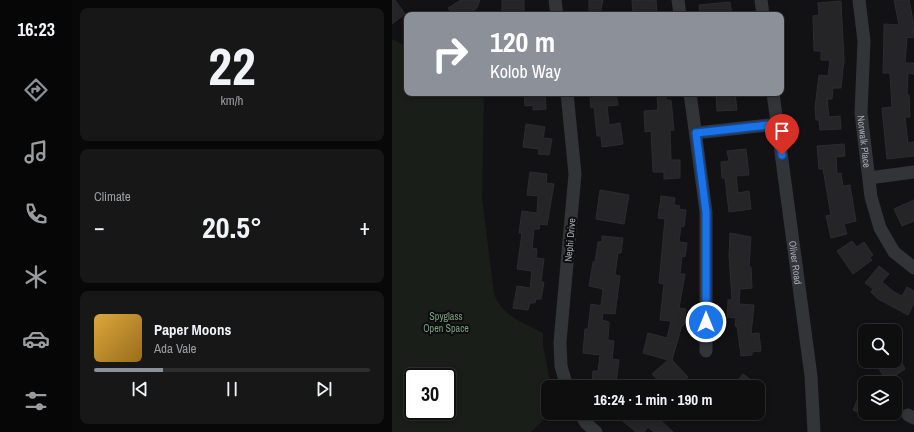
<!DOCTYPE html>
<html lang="en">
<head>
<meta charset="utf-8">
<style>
	:root { --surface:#0e0e0f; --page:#171718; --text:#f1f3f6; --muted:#9b9c9e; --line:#2e2e2f; --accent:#8c9099 }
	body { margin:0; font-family:"Archivo Narrow",sans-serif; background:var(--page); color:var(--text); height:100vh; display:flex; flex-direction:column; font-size:15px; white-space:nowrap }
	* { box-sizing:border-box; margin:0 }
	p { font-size:13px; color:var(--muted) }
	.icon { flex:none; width:22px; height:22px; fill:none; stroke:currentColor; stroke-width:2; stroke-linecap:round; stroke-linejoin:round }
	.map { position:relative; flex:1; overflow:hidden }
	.side { display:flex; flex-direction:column; gap:8px; padding:8px; background:#080808; width:320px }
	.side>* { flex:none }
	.top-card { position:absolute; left:12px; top:12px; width:380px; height:84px; border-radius:8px; box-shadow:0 2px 6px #0003,0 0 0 1px var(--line); background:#8c9099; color:#fff; overflow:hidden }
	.tools { position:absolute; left:466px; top:324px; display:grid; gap:8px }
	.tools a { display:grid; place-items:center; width:44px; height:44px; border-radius:8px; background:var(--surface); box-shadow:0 2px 6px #0003,0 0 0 1px var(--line); font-size:20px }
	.speed { position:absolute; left:12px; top:368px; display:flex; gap:8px; font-size:20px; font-weight:700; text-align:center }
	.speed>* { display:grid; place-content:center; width:52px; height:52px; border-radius:50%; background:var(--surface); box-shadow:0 2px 6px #0003,0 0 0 1px var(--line); line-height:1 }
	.speed .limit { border:2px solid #111; border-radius:6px; background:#fff; color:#111 }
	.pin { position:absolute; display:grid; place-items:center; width:34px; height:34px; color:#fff; margin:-41px -17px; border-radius:50% 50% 50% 0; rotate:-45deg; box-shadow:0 0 4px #0007 }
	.pin .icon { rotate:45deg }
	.me { position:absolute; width:44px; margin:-22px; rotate:0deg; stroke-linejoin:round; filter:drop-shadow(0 0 3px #0008) }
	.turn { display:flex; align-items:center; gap:14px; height:84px; padding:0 20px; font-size:18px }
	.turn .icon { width:52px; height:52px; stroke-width:2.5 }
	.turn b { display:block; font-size:28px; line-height:34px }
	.big { font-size:30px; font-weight:700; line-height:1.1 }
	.side .card { flex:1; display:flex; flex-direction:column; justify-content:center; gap:6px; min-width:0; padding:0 14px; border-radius:8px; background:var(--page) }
	.side .dial { align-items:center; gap:0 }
	.dial b { font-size:52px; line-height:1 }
	.song { display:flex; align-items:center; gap:12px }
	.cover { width:48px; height:48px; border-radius:6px; background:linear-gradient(135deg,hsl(40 70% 55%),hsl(40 70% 35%)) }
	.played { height:4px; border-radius:2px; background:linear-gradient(90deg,var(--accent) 25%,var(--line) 25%) }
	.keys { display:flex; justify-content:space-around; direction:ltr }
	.heat { display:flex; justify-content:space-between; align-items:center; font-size:22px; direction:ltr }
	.trip { position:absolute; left:149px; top:380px; width:224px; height:40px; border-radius:8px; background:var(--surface); box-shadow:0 2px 6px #0003,0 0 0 1px var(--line); font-weight:700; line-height:40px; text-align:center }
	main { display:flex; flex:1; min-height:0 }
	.menu { display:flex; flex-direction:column; width:72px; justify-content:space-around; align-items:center; background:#060606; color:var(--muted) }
	.menu .icon { width:28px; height:28px }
	.menu .on { color:var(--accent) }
	.menu b { font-size:18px; color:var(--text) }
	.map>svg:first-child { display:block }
	.green { fill:#191e19; fill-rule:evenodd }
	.building { fill:#252528; stroke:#2c2c30 }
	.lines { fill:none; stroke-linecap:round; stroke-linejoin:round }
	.minor { stroke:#333438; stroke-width:13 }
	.route-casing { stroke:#114b97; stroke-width:10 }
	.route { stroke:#1a73e8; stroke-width:7 }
	.labels { text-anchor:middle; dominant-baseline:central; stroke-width:4; stroke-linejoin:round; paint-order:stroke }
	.street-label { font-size:10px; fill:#a4a8b4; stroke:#0d0d0f }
	.park-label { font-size:10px; fill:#7c9e7e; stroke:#0d0d0f }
</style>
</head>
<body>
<main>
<nav class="menu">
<b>16:23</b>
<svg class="icon on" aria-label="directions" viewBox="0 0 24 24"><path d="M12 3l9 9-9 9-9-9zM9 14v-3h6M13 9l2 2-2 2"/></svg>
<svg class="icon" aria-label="music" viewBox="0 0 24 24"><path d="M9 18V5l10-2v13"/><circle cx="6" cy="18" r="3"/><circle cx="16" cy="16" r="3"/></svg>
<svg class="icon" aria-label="phone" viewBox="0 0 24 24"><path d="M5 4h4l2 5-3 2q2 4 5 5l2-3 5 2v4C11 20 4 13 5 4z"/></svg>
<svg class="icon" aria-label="climate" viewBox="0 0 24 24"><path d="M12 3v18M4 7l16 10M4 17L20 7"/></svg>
<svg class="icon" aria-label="car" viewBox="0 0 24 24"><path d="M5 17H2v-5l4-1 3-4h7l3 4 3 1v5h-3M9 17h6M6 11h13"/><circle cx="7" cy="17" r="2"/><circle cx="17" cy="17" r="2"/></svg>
<svg class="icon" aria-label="filters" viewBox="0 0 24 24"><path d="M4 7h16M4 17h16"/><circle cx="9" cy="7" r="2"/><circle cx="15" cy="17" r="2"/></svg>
</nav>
<section class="side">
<div class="card dial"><b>22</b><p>km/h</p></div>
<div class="card"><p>Climate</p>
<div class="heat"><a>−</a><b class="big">20.5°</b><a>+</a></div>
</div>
<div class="card">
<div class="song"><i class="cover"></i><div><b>Paper Moons</b><p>Ada Vale</p></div></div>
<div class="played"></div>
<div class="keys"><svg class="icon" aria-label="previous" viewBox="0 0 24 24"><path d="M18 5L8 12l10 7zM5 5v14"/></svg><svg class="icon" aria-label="pause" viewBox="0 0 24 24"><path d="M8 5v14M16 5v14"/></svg><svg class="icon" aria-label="next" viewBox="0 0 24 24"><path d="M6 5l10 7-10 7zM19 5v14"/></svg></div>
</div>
</section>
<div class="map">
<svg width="522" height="432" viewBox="0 0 522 432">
	<rect width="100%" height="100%" fill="#121214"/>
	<!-- green -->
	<path class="green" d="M0,39L15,47V93H92L90,198L102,294C111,317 130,322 151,333V345L159,387H156V413H158L139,432H0ZM21,377H55V411H21Z"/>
	<!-- building -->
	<path class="building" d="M0,0H3L13,14L0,24Z
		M69,0H88L85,8L74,15H61L56,8Z
		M110,0H132V15H110Z
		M197,0H211L208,15H197Z
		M240,0H264L265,15H241Z
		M502,0H517L522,25L521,38L515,37L513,63H522V74L516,73L515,95H517L518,117H513L516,143L522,142V156L495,159L490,108L500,107L498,73H491L492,35V24L507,25Z
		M449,1L452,60L449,88H441L440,99H435L437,117L448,116L449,129L428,130L427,120H424L423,108L427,75L436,76L438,60H429V51H422L421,16L427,15L426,3Z
		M338,2L340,15H308L307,5Z
		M132,93H153L154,109L141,110V105L133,106Z
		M206,93H224L226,105L215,106L217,125L228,123L231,144L210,147L209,136H205L202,107L199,108L198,98L207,97Z
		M265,93H274V100H279L282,130H278L279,160H288V178L272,179V172H261L259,131L253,132L252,111L266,110Z
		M324,93H343L345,110L325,111Z
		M134,124L153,127L151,138L160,139L157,155L146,154L147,149L131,147Z
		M452,144L453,156L444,157L445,174L449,173L451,186L458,185L464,221L452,224L455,234L439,238L434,216L439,215L431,169H427L425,146Z
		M354,149L357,175L344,176L346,193L357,191L359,209L337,212L333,178H330L329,162L337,161L335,151Z
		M138,172L155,174L154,183L162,184L155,225L148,224L147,229H142L140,248L145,249L144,258L152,259L149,282H152L149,299H144L143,303H138L136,310L121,308L125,286L138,288L140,271L125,269L130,233H127L130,211L145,213L146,196L135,195Z
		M208,190L237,195L232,224L204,219Z
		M269,196L283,198L282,205L288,206L287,209L294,210L292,227L289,226L287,242L295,243L293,257L290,256L288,274H293L287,308L294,309L292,325H290L280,360L296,377L288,385L285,382L279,387H272L260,374L276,360L251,353L256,333L275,338L279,321L268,320L272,284L267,283L273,219L266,218Z
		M522,200V221L510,226L502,209Z
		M338,233L359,237L357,267H359L360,288L348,289L347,304L362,305L359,334L367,333L369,351L360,352V355L349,356L345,326H343L344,318L335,317L336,300H340L337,256Z
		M210,236L231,238L229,253H226L223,275L228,276L223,314L211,313L210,320L217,322L216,340L222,341L220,359L227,360L224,383L210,381V385L200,384L201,371H206L208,355L191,353L193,329H196L199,304L209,306L211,289L197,286L201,262H203L206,242H210Z
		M460,241L465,247L472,242L481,255L477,258L480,260L461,274L445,251Z
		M487,266L497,274L490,282L502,292L510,296L515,287L522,291V303L516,315L486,299L479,292L481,289L473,283Z
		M496,361H509L513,369L504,375L508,383H495L486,367Z
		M351,374L359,380L353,387H340Z
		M473,381V415L461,410Z
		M221,413H261L281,432H262L256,427L252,432H244Z"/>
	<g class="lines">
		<!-- minor -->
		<g class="minor">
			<path d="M163,0L165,15"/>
			<path d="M286,0L288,15"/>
			<path d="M369,0L371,15"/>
			<path id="s1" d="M467,0L472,41L469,113L479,197L488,228L502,252L522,268"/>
			<path d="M175,93L183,174L168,342L169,366L175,387"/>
			<path d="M298,93L314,212V351"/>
			<path id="s2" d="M381,93L419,376L422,432"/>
			<path d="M304,133L385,124"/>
			<path d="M477,178L522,172"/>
			<path d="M188,413L194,423L204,432"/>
			<path d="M516,415L522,418"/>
		</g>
	</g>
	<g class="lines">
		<defs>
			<path id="route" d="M314,322V212L304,133L385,124L390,155"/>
		</defs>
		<!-- route casing -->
		<use href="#route" class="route-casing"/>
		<!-- route -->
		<use href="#route" class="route"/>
	</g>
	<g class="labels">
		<!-- street labels -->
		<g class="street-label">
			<text stroke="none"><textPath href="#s1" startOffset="142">Norwalk Place</textPath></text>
			<text transform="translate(178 240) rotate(-85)">Nephi Drive</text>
			<text stroke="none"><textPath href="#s2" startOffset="171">Oliver Road</textPath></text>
		</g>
		<!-- park labels -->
		<g class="park-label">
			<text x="54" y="316">Spyglass<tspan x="54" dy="12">Open Space</tspan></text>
		</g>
	</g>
</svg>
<div class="tools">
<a><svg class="icon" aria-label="search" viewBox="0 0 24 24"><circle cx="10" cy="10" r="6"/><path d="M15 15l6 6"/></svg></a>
<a><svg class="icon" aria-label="layers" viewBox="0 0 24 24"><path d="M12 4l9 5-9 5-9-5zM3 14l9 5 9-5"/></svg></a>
</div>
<div class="speed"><div class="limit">30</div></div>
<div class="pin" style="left:390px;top:155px;background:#d93025"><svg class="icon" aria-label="arrive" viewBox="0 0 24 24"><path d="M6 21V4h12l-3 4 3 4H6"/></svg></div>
<svg class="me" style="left:314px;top:322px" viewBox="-20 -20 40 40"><circle r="17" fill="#1a73e8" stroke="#fff" stroke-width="3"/><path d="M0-11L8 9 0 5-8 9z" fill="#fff"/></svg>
<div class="trip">16:24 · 1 min · 190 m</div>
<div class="top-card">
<div class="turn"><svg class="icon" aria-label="right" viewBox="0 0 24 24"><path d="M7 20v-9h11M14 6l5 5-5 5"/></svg><div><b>120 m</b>Kolob Way</div></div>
</div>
</div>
</main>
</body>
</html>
